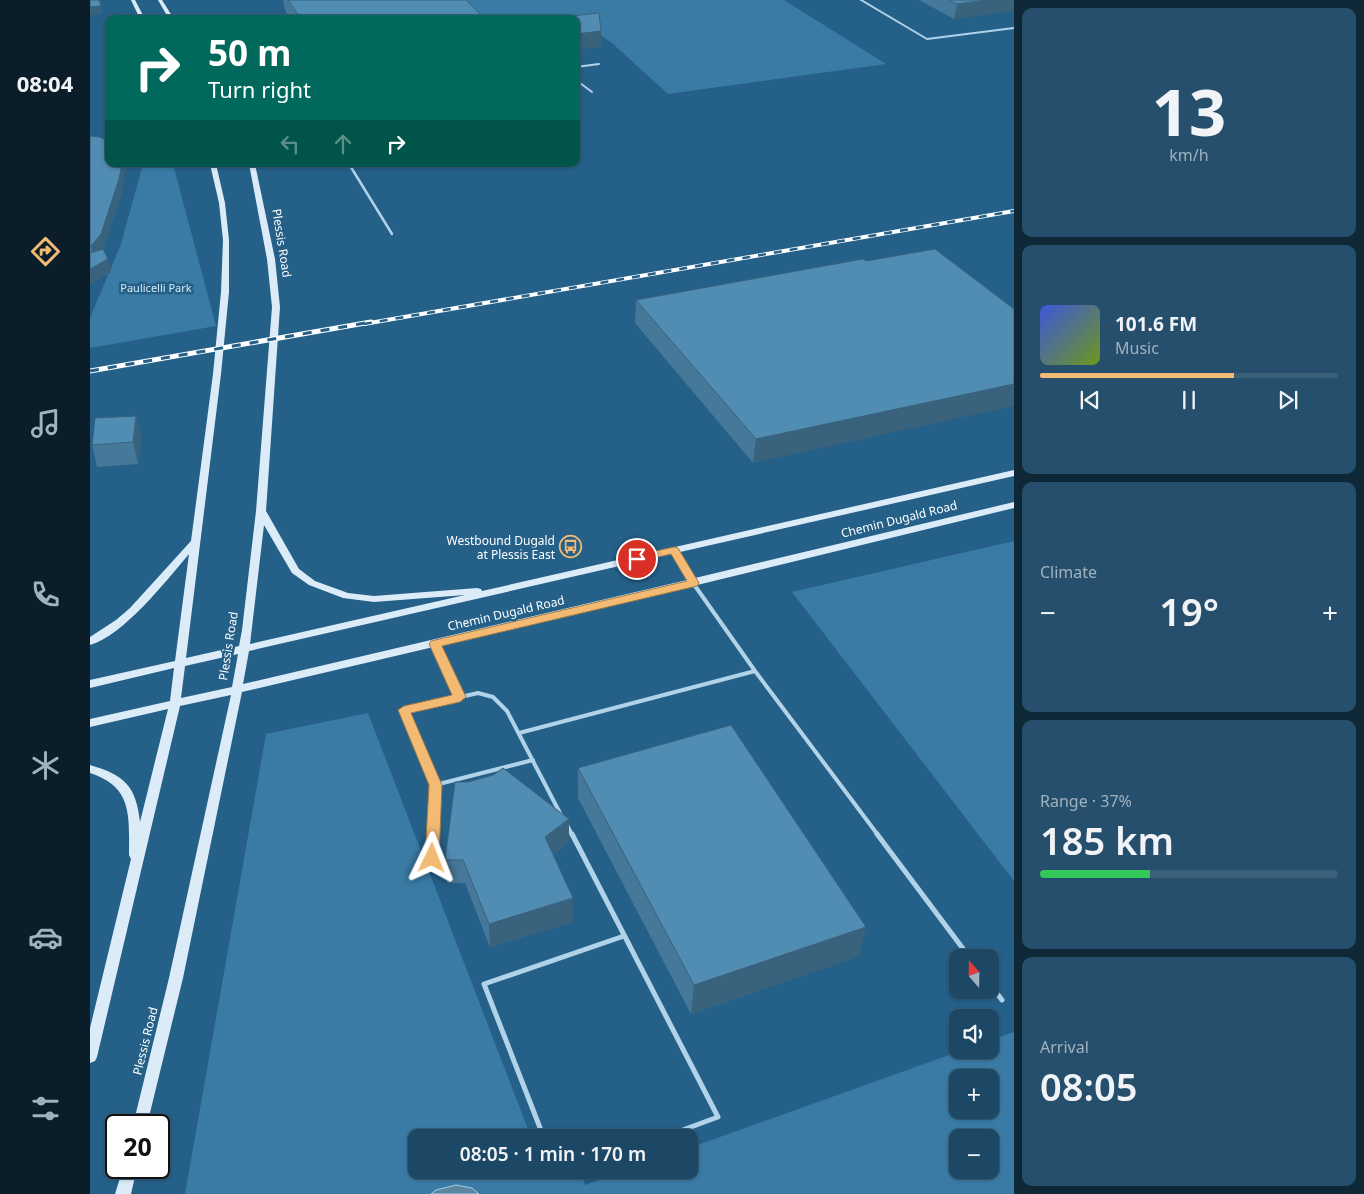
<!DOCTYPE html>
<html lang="en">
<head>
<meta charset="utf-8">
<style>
	:root { --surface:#1c4866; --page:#254f6c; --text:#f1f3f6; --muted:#a0b2bf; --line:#3a607a; --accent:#f3ba74 }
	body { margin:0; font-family:"Noto Sans",sans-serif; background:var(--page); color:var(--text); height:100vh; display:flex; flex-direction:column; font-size:19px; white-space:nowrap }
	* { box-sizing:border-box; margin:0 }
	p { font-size:16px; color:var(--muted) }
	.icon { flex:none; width:28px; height:28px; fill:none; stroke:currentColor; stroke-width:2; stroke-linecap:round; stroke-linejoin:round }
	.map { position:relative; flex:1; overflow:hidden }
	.sheet { display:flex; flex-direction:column; gap:8px; padding:8px; background:#0f2838; width:350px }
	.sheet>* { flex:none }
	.banner { position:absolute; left:15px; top:15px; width:475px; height:152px; border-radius:10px; box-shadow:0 1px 4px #0004,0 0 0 1px var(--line); background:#00695c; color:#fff; overflow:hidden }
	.needle { width:32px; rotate:340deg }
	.controls { position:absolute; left:859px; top:949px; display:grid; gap:10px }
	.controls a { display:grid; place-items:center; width:50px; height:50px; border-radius:10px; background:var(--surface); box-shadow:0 1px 4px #0004,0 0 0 1px var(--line); font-size:25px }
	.speed { position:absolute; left:15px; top:1114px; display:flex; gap:10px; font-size:25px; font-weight:700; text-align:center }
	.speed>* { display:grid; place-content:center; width:65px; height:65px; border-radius:50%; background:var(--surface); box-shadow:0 1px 4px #0004,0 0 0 1px var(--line); line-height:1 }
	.speed .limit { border:2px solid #111; border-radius:8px; background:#fff; color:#111 }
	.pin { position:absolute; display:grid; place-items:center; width:42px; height:42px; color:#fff; margin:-21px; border:2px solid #fff; border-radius:50%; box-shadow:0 1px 5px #0007 }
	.me { position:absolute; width:55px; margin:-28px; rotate:2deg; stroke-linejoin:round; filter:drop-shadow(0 0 4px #0008) }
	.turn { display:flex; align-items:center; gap:18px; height:105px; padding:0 20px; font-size:22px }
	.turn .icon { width:65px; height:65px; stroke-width:2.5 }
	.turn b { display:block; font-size:35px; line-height:42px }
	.lanes { display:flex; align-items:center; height:48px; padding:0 20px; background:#0003; justify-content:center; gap:25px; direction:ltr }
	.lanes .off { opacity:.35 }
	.big { font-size:38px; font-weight:600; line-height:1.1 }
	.sheet .tile { flex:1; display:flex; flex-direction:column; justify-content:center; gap:8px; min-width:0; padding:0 18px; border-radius:10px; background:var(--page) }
	.sheet .dial { align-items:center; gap:0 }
	.dial b { font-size:65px; line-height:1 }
	.song { display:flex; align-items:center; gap:15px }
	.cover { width:60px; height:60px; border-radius:8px; background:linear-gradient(135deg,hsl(230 70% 55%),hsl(80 70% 35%)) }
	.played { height:5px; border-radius:2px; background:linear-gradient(90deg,var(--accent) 65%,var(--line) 65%) }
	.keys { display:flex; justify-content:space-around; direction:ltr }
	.heat { display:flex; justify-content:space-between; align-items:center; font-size:28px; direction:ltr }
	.charge { height:8px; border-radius:4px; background:linear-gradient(90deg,#34c759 37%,var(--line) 0) }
	.trip { position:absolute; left:318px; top:1129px; width:290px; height:50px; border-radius:10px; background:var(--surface); box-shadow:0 1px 4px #0004,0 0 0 1px var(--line); font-weight:600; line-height:50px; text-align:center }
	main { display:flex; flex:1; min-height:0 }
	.tabs { display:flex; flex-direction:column; width:90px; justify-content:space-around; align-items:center; background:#0b1d29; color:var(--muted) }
	.tabs .icon { width:35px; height:35px }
	.tabs .on { color:var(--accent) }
	.tabs b { font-size:22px; color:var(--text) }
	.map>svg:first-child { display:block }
	.green { fill:#397ba5; fill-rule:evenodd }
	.water { fill:#5c86a0; stroke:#a5d0ea }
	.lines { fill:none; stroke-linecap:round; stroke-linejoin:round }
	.service-far3 { stroke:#b0d3e9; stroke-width:2 }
	.service-far2 { stroke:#b0d3e9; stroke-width:2.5 }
	.service-far1 { stroke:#b0d3e9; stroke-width:4 }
	.service { stroke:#b0d3e9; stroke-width:5 }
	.secondary { fill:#dbecf8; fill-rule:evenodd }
	.rail-far1-casing { stroke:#fff; stroke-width:4 }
	.rail-casing { stroke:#fff; stroke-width:5 }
	.rail-far1 { stroke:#256088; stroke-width:2.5; stroke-dasharray:8; stroke-linecap:butt }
	.rail { stroke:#256088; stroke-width:3; stroke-dasharray:9; stroke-linecap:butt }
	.wall { fill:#467899 }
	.shaded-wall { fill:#39627d }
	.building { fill:#518cb2; stroke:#39627d }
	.route { fill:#f3ba74; stroke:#9e794b }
	.labels { text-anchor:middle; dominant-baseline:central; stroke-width:5; stroke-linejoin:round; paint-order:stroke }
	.far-park-label { font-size:11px; fill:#d4eaf7; stroke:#256088 }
	.street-label { font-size:12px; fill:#fff; stroke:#256088 }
	.poi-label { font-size:12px; fill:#fff; stroke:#256088; text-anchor:end }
</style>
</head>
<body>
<main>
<nav class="tabs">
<b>08:04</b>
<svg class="icon on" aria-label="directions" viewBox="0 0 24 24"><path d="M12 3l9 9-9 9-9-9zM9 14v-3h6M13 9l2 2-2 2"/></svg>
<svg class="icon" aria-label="music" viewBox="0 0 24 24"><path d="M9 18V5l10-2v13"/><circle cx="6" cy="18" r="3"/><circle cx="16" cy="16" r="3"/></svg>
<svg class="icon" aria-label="phone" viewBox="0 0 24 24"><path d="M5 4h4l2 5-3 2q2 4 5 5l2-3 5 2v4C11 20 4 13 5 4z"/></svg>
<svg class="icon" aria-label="climate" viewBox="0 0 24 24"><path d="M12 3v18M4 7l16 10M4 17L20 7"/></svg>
<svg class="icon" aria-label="car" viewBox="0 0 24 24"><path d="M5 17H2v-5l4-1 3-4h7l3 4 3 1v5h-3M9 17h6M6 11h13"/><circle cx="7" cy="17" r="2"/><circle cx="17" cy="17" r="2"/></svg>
<svg class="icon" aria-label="filters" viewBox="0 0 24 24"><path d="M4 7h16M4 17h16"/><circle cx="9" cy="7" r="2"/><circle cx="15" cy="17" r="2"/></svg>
</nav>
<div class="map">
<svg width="924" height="1194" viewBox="0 0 924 1194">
	<rect width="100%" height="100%" fill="#256088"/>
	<!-- green -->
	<path class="green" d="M374,0H694L796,64L578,94L522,43L486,19H434L389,14Z
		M53,164H83L126,326L0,348V318L31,244Z
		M924,541V881L702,592Z
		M278,713L441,1137L326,1138V1170H490L495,1185L536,1170H599V1148L873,1050H900V1040L924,1032V1194H95L176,734ZM868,1078H900V1110H868ZM868,1138H900V1170H868Z"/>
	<!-- water -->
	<path class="water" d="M366,1185L382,1188L389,1194H341L346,1190Z"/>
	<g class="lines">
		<!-- service-far3 -->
		<path class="service-far3" d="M771,0L837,39L924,28
			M486,67L509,64
			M486,80L502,92"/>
		<!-- service-far2 -->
		<path class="service-far2" d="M259,164L302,234"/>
		<!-- service-far1 -->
		<path class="service-far1" d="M603,583L665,671L788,835
			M345,644L370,697
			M429,733L665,671
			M345,785L443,760
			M477,825L482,835
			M343,835L345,785L314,710L388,693L403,697L417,711L471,815"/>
		<!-- service -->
		<path class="service" d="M482,834L628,1117L571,1138
			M787,834L880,958
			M342,858L343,834
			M900,984L912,1000
			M454,1138L394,984L534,936
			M466,1170L468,1175L482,1170"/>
		<!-- secondary -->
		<path class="secondary" d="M41,0H45L55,19H50Z
			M68,0H72L84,19H79Z
			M120,164H126L135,203L139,240V292L131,374L96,658L149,646L152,630L166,511L182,307L177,259L159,164H165L185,259L190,307L176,511L209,569L225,581L258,593L284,596L387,588L391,589L392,591L924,470V476L590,552L605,578L924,502V508L603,586L152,692L93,978L57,1125H43L79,978L141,695L90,706L7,1057L5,1061L0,1063V1028L41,859L39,855C39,816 43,787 0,773V765C34,775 46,785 50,822L78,709L0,727V719L80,701L84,668L0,688V680L85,661L99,554C77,580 33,636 0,645V637L26,620L40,608L101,541L123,374L131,292L133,240L129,203ZM174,525L202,573L219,585L253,598L284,602L375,595L160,644ZM582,554L597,580L153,684L159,651ZM148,654L142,687L91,698L95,666Z
			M33,1168H47L41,1194H25Z"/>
		<defs>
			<path id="rail-far1" d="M274,324L924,211"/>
			<path id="rail" d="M0,371L281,322"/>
		</defs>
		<!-- rail-far1 casing -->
		<use href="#rail-far1" class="rail-far1-casing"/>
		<!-- rail casing -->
		<use href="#rail" class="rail-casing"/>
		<!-- rail-far1 -->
		<use href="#rail-far1" class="rail-far1"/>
		<!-- rail -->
		<use href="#rail" class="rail"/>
	</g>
	<!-- wall -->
	<path class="wall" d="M193,0H376L395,19H200L195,10Z
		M829,0H924L864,19Z
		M0,136L32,191L14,247L12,249L18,259L21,272L0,284Z
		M773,259L663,463L545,323L546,300Z
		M46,416L51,437L48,464L7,467L2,445Z
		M488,768L769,956L601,1014L488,798Z
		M479,842L463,854L483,898V922L400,947L375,883H357L355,860Z"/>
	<!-- shaded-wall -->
	<path class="shaded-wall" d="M897,0H924V11L864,19L867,4Z
		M11,6L12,14L0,15V7Z
		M511,31V47L486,50V34Z
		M32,164H37L32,191L14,247L4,259L1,246Z
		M18,259L21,272L0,284V269Z
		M924,384V406L663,463L666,439Z
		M46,416L51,437L48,464L43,442Z
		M479,819V842L455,860V837Z
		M483,898V922L400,947L399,924Z
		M776,927L769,956L601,1014L604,985Z"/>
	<!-- building -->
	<path class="building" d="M0,0H9L11,6L0,7Z
		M198,0H376L395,19H211Z
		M860,0H897L867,4Z
		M509,13L511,31L486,34V19H454Z
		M0,136L10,137L19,142V164H32L29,179L11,234L1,246H0Z
		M13,249L18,259L0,269V253Z
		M845,249L924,309V384L666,439L546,300L773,259L776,261Z
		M46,416L43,442L2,445L5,418Z
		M641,725L776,927L604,985L488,768Z
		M413,768L479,819L455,837L483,898L399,924L373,860H355L365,782H378L403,775Z"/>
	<!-- route -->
	<path class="route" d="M584,547L588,548L609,583L607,586L352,646L376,697L370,702L321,713L352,785L349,858L347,862L342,864L337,862L335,858L339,785L308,710L314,706L362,695L339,644L341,641L597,581L581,554L547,562L542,559L543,556Z"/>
	<!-- icons -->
	<defs>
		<symbol id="bus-ring" viewBox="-11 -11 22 22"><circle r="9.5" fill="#256088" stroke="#f3ba74" stroke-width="1.5"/><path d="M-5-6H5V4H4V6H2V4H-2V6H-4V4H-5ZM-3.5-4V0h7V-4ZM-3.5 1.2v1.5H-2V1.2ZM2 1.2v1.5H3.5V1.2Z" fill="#f3ba74"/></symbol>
	</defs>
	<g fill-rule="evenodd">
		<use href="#bus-ring" x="468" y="534" width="25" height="25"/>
	</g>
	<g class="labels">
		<!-- far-park labels -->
		<g class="far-park-label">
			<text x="66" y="287">Paulicelli Park</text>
		</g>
		<!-- street labels -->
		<g class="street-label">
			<text transform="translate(192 243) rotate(81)">Plessis Road</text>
			<text transform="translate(809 519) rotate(-14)">Chemin Dugald Road</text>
			<text transform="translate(416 613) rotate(-13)">Chemin Dugald Road</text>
			<text transform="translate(138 646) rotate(-81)">Plessis Road</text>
			<text transform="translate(55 1041) rotate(-76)">Plessis Road</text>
		</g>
		<!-- poi labels -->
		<g class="poi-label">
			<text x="465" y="540">Westbound Dugald<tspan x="465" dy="14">at Plessis East</tspan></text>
		</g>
	</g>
</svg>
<div class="controls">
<a><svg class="needle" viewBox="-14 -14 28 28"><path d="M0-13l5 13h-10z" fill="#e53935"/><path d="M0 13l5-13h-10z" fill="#a0b2bf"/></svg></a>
<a><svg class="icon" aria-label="sound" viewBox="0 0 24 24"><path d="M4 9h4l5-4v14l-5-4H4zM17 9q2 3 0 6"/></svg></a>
<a>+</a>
<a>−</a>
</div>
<div class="speed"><div class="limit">20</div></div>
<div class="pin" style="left:547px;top:559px;background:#d93025"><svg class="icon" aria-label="arrive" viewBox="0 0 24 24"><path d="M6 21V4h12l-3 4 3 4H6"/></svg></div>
<svg class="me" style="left:342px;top:858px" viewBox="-20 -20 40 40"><path d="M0-17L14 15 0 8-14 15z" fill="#f3ba74" stroke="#fff" stroke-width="4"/></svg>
<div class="trip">08:05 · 1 min · 170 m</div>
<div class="banner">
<div class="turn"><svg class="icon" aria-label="right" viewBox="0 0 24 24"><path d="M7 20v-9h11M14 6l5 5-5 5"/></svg><div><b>50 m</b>Turn right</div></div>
<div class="lanes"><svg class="icon off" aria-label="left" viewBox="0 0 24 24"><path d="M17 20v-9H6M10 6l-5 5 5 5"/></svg><svg class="icon off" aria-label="ahead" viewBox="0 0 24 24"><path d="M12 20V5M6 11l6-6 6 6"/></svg><svg class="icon" aria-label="right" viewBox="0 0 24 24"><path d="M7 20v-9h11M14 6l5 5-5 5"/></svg></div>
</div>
</div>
<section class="sheet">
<div class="tile dial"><b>13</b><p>km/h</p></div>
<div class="tile">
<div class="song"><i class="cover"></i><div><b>101.6 FM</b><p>Music</p></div></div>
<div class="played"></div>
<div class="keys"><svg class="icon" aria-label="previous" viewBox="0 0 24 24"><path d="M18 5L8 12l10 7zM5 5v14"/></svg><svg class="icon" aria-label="pause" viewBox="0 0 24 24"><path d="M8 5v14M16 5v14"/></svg><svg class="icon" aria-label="next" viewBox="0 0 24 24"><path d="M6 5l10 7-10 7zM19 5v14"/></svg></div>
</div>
<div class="tile"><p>Climate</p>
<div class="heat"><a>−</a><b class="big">19°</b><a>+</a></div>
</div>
<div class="tile"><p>Range · 37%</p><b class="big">185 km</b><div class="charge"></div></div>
<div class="tile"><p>Arrival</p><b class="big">08:05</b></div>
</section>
</main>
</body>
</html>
